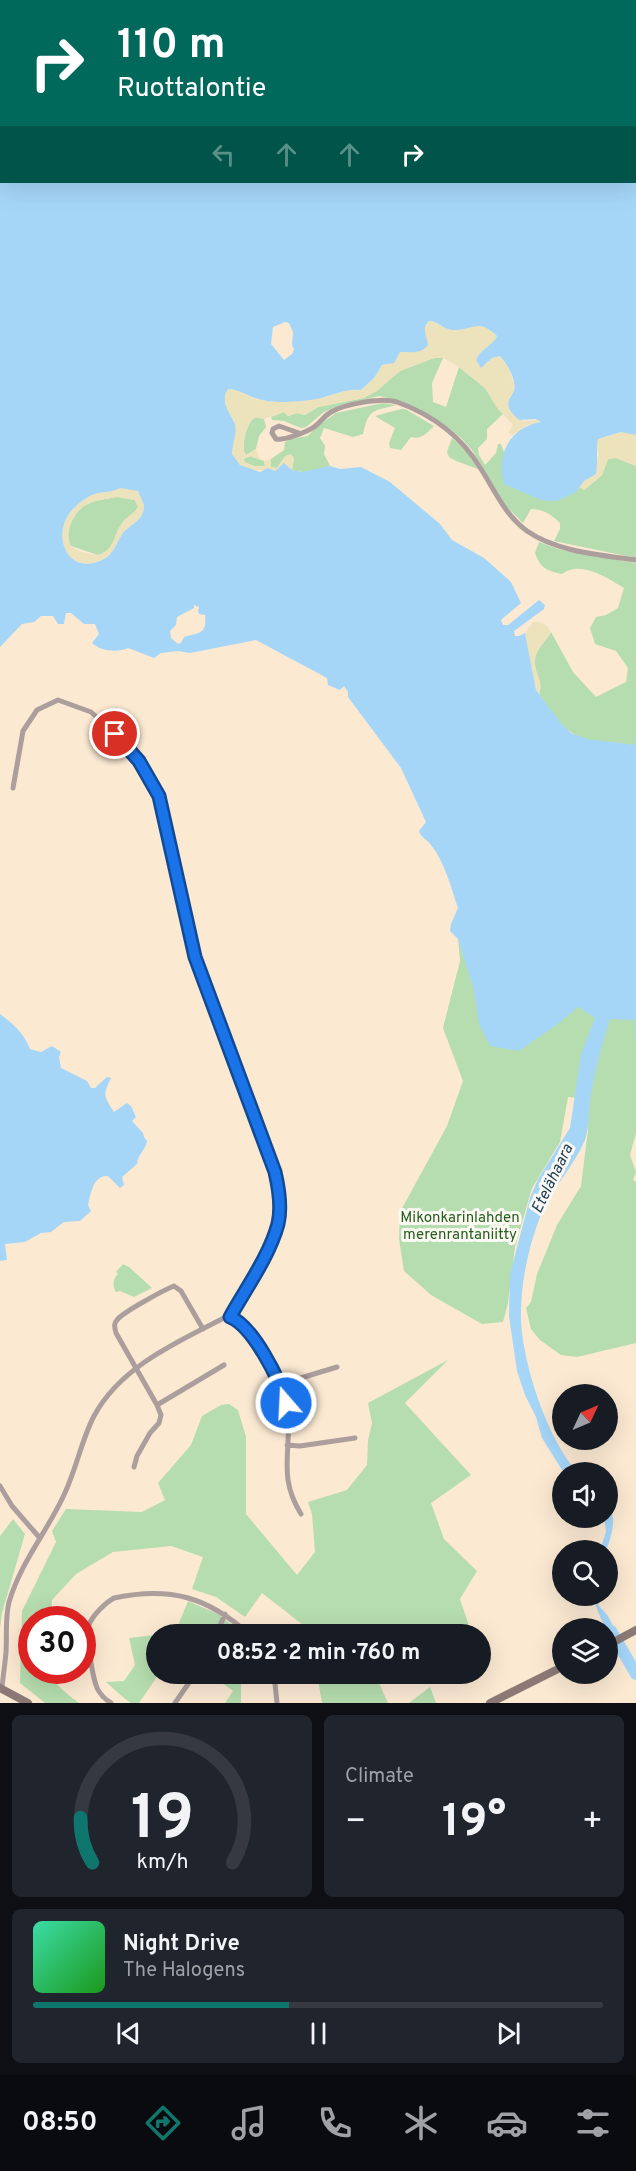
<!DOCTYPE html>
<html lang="en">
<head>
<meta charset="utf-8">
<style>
	:root { --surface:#171b24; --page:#20242c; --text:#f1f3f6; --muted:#9ea1a6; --line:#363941; --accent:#0f766e }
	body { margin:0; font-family:Overpass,sans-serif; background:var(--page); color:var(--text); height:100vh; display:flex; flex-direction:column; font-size:22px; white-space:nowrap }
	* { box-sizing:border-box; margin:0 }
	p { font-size:20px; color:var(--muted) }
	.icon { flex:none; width:33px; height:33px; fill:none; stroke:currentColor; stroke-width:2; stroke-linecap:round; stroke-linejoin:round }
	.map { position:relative; height:1703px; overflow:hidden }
	.drawer { display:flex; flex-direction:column; gap:12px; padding:12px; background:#0d0f14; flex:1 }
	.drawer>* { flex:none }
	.banner { position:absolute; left:0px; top:0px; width:636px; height:183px; box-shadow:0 6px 24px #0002; background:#00695c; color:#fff; overflow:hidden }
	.needle { width:39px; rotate:46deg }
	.controls { position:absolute; left:552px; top:1384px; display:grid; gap:12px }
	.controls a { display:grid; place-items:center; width:66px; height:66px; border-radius:50%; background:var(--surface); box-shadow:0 6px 24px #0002; font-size:30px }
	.speed { position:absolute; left:18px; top:1606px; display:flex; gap:12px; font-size:30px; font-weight:700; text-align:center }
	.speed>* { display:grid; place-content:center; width:78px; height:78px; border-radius:50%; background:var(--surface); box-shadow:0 6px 24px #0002; line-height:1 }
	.speed .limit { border:9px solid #d22; background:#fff; color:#111 }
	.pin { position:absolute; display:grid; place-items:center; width:51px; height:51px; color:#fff; margin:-26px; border:3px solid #fff; border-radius:50%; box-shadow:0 2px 6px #0007 }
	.me { position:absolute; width:66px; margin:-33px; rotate:341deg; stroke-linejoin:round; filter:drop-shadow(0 0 4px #0008) }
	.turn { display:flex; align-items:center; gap:21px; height:126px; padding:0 18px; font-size:27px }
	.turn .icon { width:78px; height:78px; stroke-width:2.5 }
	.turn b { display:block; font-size:42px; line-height:51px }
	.lanes { display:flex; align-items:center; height:57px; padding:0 18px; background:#0003; justify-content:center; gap:30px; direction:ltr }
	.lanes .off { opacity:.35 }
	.big { font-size:45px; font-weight:700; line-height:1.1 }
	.drawer .card { flex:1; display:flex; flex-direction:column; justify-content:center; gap:9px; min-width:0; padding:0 21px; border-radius:9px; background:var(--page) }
	.drawer .dial { align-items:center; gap:0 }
	.dial svg { height:156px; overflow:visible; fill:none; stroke:var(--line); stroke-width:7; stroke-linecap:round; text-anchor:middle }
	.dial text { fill:var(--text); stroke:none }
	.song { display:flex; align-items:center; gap:18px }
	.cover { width:72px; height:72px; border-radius:9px; background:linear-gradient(135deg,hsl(160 70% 55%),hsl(120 70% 35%)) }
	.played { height:6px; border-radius:3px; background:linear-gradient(90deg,var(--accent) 45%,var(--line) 45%) }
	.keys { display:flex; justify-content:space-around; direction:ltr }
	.heat { display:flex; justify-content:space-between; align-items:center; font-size:33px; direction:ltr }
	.drawer .tiles { flex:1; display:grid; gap:12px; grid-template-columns:1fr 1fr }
	.card:last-child { grid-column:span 2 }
	.trip { position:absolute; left:146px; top:1624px; width:345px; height:60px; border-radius:30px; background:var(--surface); box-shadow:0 6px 24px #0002; font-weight:700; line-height:60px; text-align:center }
	.tab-bar { display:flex; height:96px; justify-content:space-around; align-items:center; background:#090b0e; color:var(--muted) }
	.tab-bar .icon { width:42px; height:42px }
	.tab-bar .selected { color:var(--accent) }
	.tab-bar b { font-size:27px; color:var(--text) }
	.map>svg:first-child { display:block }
	.green { fill:#b6ddaf }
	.sand { fill:#ece3bd; fill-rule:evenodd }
	.water { fill:#a5d6f8; fill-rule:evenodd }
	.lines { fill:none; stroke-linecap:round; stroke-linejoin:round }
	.river { stroke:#a5d6f8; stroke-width:12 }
	.street { stroke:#ac9e9c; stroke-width:5 }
	.secondary { stroke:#8c7976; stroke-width:8 }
	.route-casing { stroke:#114b97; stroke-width:15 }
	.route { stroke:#1a73e8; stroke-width:10 }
	.labels { text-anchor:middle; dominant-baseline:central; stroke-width:6; stroke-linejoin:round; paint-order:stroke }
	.park-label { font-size:15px; fill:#255f1b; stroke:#fcf9f4 }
	.water-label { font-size:16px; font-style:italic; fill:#1a3e56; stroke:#fcf9f4 }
</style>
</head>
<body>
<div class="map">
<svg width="636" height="1703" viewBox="0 0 636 1703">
	<rect width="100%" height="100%" fill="#fbe9d2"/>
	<!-- green -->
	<path class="green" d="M434,358H443L432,383L433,402L446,407L459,367L485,388L503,414L487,429V439L478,448L479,455L485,465L496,453L498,444H501L504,452L511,439L578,489L580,487L584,490L602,475L608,459L616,458L636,466V558L554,541L560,529V523C552,515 543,509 531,509L523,523L506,506L472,450L460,437L446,426L397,400L379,396L336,407L324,412L306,427L301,428L284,421L272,420L271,417L284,412L288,416L297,413L305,415L318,407L364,398L400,371Z
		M383,403L397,405C373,411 369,408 363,434L353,437L324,428L320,438L325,446L324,454L330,466L311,472H302L292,470L294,458L281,462L277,468H271V459L284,450L285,442L291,439L308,436L315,428L336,413Z
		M401,409H405L434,426C427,433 421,440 411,437L401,450L390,448L389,443L395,428L375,416Z
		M257,416L264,419L266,427L259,436L256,449L246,455L244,452C243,440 245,423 257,416Z
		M452,438L467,452L478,469L456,461L449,457L447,452Z
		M250,456L264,461L265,466H254L245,463L243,459Z
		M117,497L135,500L138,507C134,515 125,517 121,525C113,537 114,551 98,555L71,546C64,534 72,514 84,506C94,500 106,499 117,497Z
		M539,542L558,549L636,563V745C616,743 589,744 572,733C558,725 548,706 539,694C544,680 534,675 535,661C535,649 546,642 551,632L573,672L596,697L626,682L628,668L616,651L595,644L590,628L596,617L606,615L618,608L624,588C607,578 581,560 562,574C547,571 540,568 535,553Z
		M458,939L463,955L636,948V1133L630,1155L636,1172L633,1180L636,1182V1343L577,1357L561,1355L540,1340L531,1329L526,1308L531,1302L537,1274L557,1225L581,1186L588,1130V1099L568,1097L560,1142L532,1188L515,1247L508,1303L503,1322L482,1324L431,1295L404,1271L399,1239L400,1212L447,1126L463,1081L443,1028L460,961Z
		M123,1264L129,1267L152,1288L134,1297L120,1291L116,1292C112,1287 113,1278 118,1274L116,1272Z
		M448,1360L405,1403L471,1475L431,1503L444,1539L477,1571L460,1599L472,1635H310L303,1625L262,1593L245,1617L216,1597L192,1589L203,1557L171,1546L113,1552L76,1574L52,1600L51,1620H32V1671H51C52,1684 69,1695 79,1703H45L20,1683L22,1611L56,1542L52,1531L66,1509L142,1512L165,1500L158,1483L191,1445L202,1416L221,1405L229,1404L238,1410L246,1437V1514L297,1575L315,1552L312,1514L308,1502L347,1490L367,1465L368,1440L372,1423L368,1403Z
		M13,1519L25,1534L2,1613L0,1628V1536Z
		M188,1601L218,1614L237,1629L232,1635H156V1674H159L139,1703H131L124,1698L106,1682L124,1681L135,1665L129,1638L175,1633Z
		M210,1674H241V1703H225L233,1691Z
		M317,1674H375L388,1703H322Z
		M430,1687L436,1703H409Z"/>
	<!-- sand -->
	<path class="sand" d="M429,321C438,321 443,329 452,330C474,331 476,316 497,336L495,341L477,356L486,365L492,358L500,356C515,373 517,399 522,421L539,420L540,423L527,425L513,435L508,433L513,425L497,408L485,388L459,367L443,358H434L400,371L377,391L364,398L318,407L305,415L297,413L288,416L284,412L264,419L254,417C246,428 243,439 244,452L247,455L256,449L260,459L250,456L244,459L245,462L254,466H265L264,461L271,459V467L277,468L285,456L291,454L294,458L292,470L286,464L281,465L275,471C261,469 247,473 236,461C229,454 233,448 234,439C236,423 218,405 228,389C240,389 248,397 259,400C266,401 275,402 283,402C293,402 306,401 316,399C332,396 345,388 361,390L374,378L382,365L390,364L398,353L427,337L424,331Z
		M621,432L636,435V466L616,458L608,459L602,475L584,490L580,487L599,455L596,445L598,439Z
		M120,488L138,491L144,505C144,521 132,523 124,533C117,541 114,554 104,559C67,579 48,532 75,507C80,502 91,494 98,493C106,492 113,492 120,488ZM117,497L135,500L138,507C134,515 125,517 121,525C113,537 114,550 98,555C91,554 76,552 71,546C62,537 73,515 81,508C91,500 106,499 117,497Z
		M533,622C542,621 547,625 551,632C546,642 535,649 535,661C534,675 544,680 539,694L536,690L525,633Z"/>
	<!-- water -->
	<path class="water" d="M0,0H636V435L621,432L598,439C596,445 598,464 596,474L584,481L576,492L557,501L541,500L504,484C496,454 510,427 541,422L536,419L519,420C513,415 506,408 509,400C510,397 513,394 514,391C517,380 507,364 500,356L492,358L481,368L476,360C480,349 493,346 497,336C477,317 473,331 452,330C443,329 438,321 429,321C421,329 427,335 428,345C422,354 411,352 400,352L394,363L382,365L374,378L361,390C345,388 332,396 316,399C306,401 293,402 283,402C274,402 263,401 255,398C246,395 238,389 228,389C219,403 231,413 235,425C237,434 232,445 232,454L240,465L260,472L268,468L275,471L284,463L292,470L302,472L330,466L340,469L361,467L390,482L440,524L452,540L484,558L511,582L521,603L501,620L503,625H508L539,600L545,605L544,609L514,631L515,636H519L525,633L536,690L560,722L571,733L587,739L636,745V1042L635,1020L610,1019C602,1044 595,1069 591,1094C588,1108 590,1126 585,1140C574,1166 553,1187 541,1214C528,1248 520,1285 521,1321C523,1365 548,1441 578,1473H564L542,1438L536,1417L525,1395L517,1371L509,1316L510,1274L530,1198L538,1179L570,1128L581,1054L595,1018L578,1007L559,1023L519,1051L490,1046L479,1024L474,990L458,939L450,931L451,924L458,908C451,888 445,862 431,845C427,839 422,839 419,831L426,822L401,768L348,697V692L344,686L340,690L328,685L327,678L256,640L190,653L178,651L161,653L154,658L128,648C117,653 100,651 92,643L99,634L95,624H84L71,613H66L64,624H58L53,616H41L34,622L22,624L0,647ZM2,2H634V182H2ZM285,322L289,323L293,332L292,344L294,350L292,354L284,360L271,344L273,327ZM120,488L138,491L144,505C144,521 132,523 123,533C117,541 114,554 104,559C67,579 48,532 75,507C80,502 91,494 98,493C106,492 113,492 120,488ZM194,605L199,607L198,611L199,614L205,615C207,635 200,632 184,637L181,643L178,644L171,638L170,631L176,625L177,617L194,608Z
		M0,1014C13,1024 24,1033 30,1049L41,1052L52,1046L61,1052L59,1057L61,1068L87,1081L91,1088H95L107,1077L111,1078C103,1095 103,1095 114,1112L127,1103L131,1106L136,1117L132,1121L143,1133L144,1137L147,1141C145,1151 138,1154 137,1164L122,1177L124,1185L120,1188L108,1176C93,1175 91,1193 88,1205L91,1211L80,1221L64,1222L51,1232L41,1233L25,1242L5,1244L7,1260L0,1261Z
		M608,1505C618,1518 611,1537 606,1551H600L606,1531L604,1518H608Z
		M592,1596H597L599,1606L608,1616L618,1636L612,1639L601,1619Z"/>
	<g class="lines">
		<!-- river -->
		<path class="river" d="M611,1631L636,1674"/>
		<!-- street -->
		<path class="street" d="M299,433L279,426L273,429L272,433L276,439C283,441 307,432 314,427C320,423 324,416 331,412C345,404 382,397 397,402C433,415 462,437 481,469C495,491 505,515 527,531C557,552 601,555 636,560
			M13,788L23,731L37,710L58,700L91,712L115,734L139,761L159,797L195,957L275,1172C279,1189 282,1207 278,1224C269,1257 246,1288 230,1317
			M281,1384L337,1367
			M157,1405L224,1365
			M287,1445L300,1446L355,1438
			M134,1467L137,1456L150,1433L159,1423L161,1415L157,1405L116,1333C115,1328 113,1324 117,1320C123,1312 164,1290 174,1286L181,1291L203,1329
			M0,1486L12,1506L39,1537
			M216,1635L225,1614
			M274,1674L277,1703
			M2,1688C3,1676 5,1664 6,1652C7,1635 5,1619 9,1602C21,1562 46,1533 63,1497C76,1471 81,1441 94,1416C120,1367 177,1342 224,1318L234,1319C259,1340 285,1381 288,1414C291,1454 278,1477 301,1514
			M111,1703C106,1700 101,1695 98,1690C93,1680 85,1635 89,1625C92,1616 105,1603 114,1598C170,1586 208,1597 250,1635
			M175,1703L195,1674"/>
		<!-- secondary -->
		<path class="secondary" d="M608,1645L636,1630
			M0,1688L28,1703
			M490,1703L562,1667"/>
	</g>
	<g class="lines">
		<defs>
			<path id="route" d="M115,734L139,761L159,796L195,957L275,1172C279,1189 282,1207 278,1224C269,1257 246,1288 230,1317C253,1326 280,1380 286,1403"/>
		</defs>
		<!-- route casing -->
		<use href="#route" class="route-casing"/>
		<!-- route -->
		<use href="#route" class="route"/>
	</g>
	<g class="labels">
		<!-- park labels -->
		<g class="park-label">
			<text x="460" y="1218">Mikonkarinlahden<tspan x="460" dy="17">merenrantaniitty</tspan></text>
		</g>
		<!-- water labels -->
		<g class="water-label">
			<text transform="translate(553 1179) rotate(-64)">Etelähaara</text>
		</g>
	</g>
</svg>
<div class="controls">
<a><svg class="needle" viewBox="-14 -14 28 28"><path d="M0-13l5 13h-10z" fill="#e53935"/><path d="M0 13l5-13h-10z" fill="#9ea1a6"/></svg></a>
<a><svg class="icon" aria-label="sound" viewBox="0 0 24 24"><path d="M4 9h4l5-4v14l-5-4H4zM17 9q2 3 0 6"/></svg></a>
<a><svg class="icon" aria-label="search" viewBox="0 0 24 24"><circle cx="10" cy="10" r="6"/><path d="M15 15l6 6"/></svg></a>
<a><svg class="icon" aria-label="layers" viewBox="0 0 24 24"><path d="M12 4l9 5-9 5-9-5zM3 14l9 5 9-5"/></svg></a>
</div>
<div class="speed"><div class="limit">30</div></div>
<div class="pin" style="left:115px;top:734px;background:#d93025"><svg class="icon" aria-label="arrive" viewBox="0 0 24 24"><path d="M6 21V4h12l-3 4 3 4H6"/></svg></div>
<svg class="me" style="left:286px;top:1403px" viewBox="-20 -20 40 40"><circle r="17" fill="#1a73e8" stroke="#fff" stroke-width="3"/><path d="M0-11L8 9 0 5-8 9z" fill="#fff"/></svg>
<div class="trip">08:52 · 2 min · 760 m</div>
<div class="banner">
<div class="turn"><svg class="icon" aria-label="right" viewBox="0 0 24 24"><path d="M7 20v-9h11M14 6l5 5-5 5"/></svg><div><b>110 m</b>Ruottalontie</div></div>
<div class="lanes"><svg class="icon off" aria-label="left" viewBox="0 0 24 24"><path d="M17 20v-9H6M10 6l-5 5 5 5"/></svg><svg class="icon off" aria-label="ahead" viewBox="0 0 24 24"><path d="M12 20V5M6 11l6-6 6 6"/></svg><svg class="icon off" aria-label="ahead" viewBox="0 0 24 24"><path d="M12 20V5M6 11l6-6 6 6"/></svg><svg class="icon" aria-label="right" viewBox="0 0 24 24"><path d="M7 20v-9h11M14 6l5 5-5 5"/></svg></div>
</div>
</div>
<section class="drawer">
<div class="tiles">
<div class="card dial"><svg viewBox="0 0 100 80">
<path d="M14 69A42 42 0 1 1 86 69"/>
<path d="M14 69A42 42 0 0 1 8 46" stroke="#0f766e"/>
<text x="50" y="56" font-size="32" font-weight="700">19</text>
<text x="50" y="72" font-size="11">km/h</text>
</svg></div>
<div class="card"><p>Climate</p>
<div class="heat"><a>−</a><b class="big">19°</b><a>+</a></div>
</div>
<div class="card">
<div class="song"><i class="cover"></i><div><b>Night Drive</b><p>The Halogens</p></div></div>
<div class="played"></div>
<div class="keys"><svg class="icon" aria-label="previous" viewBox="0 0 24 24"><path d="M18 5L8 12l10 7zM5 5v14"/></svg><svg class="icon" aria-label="pause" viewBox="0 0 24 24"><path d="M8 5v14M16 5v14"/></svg><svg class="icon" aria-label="next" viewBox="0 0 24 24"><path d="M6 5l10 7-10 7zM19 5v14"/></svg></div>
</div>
</div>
</section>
<nav class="tab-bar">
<b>08:50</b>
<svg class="icon selected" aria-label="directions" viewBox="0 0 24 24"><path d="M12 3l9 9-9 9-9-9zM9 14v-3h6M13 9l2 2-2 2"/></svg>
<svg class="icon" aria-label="music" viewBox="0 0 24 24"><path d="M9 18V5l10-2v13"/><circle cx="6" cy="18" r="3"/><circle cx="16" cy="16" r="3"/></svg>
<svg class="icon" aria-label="phone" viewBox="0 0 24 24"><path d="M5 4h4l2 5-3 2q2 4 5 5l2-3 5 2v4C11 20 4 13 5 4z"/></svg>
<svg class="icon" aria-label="climate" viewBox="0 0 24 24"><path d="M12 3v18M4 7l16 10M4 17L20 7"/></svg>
<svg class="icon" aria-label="car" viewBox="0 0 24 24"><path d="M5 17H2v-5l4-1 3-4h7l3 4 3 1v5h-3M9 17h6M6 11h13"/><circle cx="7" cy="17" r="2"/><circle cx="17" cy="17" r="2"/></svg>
<svg class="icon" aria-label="filters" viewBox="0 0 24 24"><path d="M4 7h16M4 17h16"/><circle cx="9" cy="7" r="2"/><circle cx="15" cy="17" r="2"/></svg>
</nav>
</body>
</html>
